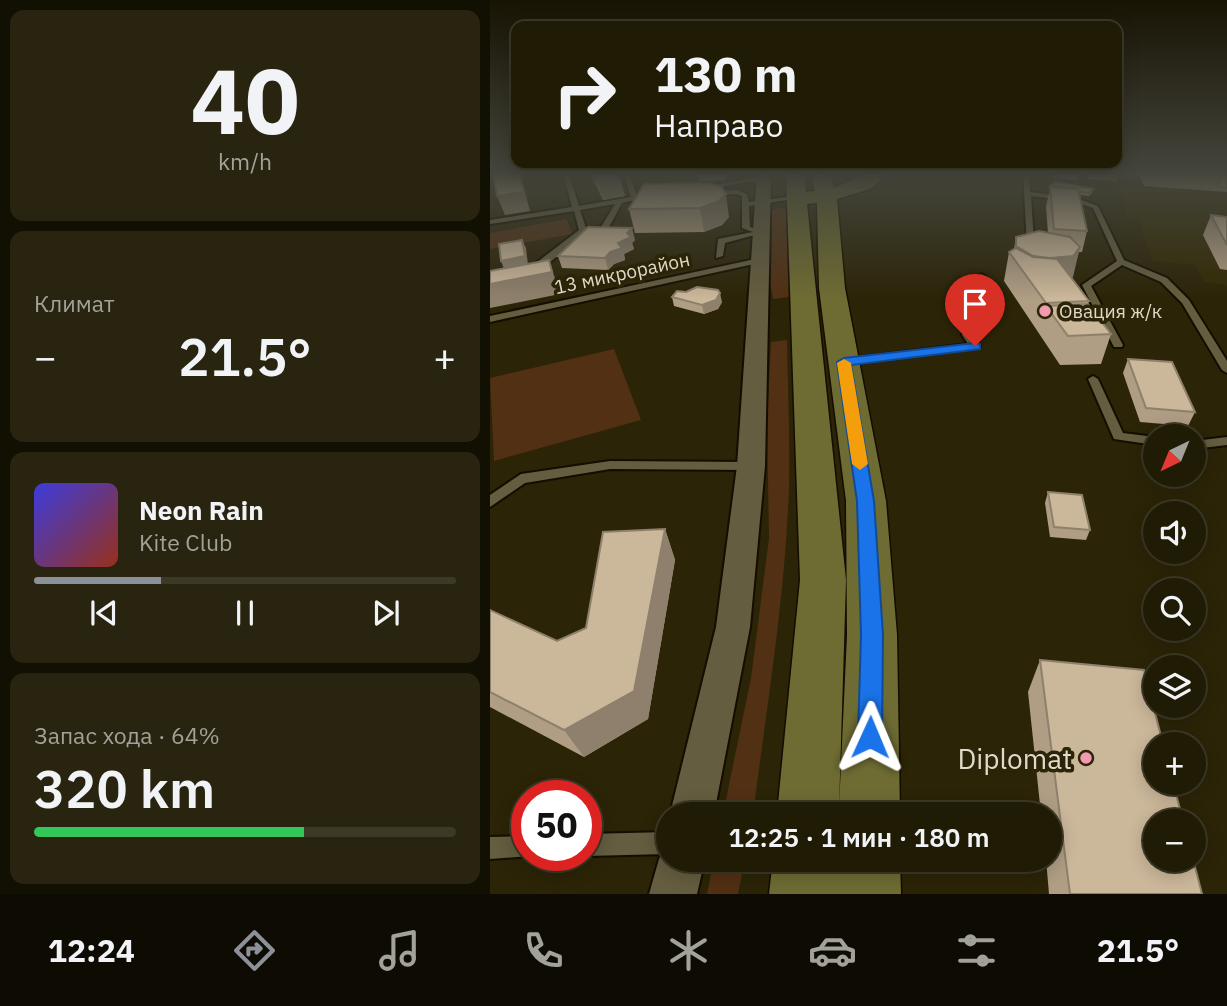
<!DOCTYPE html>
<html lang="ru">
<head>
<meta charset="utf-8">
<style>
	:root { --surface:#201b05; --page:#28240f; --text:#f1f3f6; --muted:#a2a19a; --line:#3d3927; --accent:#8c9099 }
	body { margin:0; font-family:"IBM Plex Sans",sans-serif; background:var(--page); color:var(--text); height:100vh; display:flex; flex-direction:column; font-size:26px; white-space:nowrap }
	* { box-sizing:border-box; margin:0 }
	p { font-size:23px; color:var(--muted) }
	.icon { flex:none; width:38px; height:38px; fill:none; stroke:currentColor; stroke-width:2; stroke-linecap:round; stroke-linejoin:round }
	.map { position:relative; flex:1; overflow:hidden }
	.details { display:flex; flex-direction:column; gap:10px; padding:10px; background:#120f03; width:490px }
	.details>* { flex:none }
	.guide { position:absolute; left:21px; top:21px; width:611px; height:147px; border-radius:14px; box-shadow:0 4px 18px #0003,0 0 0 2px var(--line); background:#201b05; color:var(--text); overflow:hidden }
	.needle { width:46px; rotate:223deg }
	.tools { position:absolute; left:653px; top:424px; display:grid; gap:14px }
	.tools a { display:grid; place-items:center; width:63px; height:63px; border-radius:50%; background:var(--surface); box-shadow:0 4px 18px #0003,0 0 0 2px var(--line); font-size:35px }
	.speed { position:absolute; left:21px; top:780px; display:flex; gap:14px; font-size:35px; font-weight:700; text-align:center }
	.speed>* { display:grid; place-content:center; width:91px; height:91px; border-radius:50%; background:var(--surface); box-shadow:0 4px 18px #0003,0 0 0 2px var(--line); line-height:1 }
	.speed .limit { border:10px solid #d22; background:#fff; color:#111 }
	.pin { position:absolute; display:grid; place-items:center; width:60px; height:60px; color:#fff; margin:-72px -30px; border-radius:50% 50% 50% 0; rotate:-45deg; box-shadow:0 0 7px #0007 }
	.pin .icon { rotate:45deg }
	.me { position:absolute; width:77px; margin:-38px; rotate:1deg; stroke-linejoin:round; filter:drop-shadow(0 0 5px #0008) }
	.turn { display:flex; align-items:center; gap:24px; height:147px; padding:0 28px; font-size:32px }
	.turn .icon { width:91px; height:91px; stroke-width:2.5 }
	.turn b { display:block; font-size:49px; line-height:60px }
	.big { font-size:52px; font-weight:600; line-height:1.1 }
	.details .widget { flex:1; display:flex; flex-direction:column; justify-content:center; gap:10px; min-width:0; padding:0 24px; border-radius:14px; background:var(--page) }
	.details .dial { align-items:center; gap:0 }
	.dial b { font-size:91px; line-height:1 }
	.song { display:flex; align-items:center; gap:21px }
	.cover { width:84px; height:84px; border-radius:10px; background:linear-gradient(135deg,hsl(240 70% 55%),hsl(10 70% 35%)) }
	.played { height:7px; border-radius:4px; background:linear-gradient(90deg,var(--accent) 30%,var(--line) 30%) }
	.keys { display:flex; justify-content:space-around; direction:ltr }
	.heat { display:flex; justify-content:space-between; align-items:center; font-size:38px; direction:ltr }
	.charge { height:10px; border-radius:5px; background:linear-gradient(90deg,#34c759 64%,var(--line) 0) }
	.trip { position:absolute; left:166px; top:802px; width:406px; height:70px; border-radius:35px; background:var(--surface); box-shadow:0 4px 18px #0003,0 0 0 2px var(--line); font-weight:600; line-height:70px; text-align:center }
	.dock { display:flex; height:112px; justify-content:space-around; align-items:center; background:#0d0b02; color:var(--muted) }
	.dock .icon { width:49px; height:49px }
	.dock .on { color:var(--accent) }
	.dock b { font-size:32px; color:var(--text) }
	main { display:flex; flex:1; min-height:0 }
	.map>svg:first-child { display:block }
	.built { fill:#332a04 }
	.green { fill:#513014 }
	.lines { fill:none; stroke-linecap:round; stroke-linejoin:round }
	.lane-casing { stroke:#140d00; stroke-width:4 }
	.street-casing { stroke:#140d00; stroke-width:4 }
	.secondary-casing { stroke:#140d00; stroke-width:3 }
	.lane { fill:#645d3f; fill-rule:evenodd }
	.street { fill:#645d3f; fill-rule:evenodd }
	.secondary { fill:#6e6c33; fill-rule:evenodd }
	.wall { fill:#af9d84 }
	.shaded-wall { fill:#8e806c }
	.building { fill:#cbb79a; stroke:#8e806c; stroke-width:2 }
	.route { fill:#1a73e8; stroke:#114b97; stroke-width:2 }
	.slow { fill:#f59e0b }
	.poi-dot { fill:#f19ab2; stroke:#2b2407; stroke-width:2.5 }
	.labels { text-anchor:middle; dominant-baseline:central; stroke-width:7; stroke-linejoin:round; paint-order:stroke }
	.far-street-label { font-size:19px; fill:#dfdbcb; stroke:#2b2407 }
	.far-poi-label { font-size:19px; fill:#dfdbcb; stroke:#2b2407; text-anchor:start }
	.near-poi-label { font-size:28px; fill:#dfdbcb; stroke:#2b2407; text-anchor:end }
</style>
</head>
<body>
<main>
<section class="details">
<div class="widget dial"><b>40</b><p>km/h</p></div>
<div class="widget"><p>Климат</p>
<div class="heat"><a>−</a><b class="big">21.5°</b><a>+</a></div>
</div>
<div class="widget">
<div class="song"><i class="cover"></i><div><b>Neon Rain</b><p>Kite Club</p></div></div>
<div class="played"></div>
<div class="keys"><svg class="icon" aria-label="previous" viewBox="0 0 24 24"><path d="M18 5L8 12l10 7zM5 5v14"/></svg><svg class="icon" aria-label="pause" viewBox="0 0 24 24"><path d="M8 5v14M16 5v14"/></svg><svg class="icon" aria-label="next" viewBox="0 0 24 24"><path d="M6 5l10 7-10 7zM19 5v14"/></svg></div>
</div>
<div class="widget"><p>Запас хода · 64%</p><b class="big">320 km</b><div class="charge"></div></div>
</section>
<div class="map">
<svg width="737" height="894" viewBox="0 0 737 894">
	<rect width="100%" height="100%" fill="#2b2407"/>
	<!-- built -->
	<path class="built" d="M630,185L737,194V285L714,282L705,265L663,261L648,219L638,218Z"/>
	<!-- green -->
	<path class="green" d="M292,208L298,209L299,297L283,299L280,282L282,210Z
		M76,219L83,234L0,249V233Z
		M297,340C298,389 300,440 299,489C295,598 277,706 263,814H233L261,678L279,538L277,421L281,342Z
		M124,349L151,420L4,461L0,378Z
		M224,859H255L248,894H217Z"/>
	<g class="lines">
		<defs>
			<path id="lane" d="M73,173H79L89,206L141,197L133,173H139L147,196L160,194L163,196L132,203L117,231L95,233L53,268L42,270V266L89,230L84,211L0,224V220L82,207ZM125,204L111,227L96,228L90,210Z
				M533,173H539L540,192L583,197L608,206L634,260L677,278L699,300L737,361V373L732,370L692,303L671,282L632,265L601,286L633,345L632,347H624L592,285L627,261L603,208L582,201L541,196L544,243L537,245Z
				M274,176L276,179L212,190L209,188Z
				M247,190L257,194L259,202L306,196L309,198L259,206L260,227L276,232L235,243L233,256L226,258L228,239L263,232L252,228V196L246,194L219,196L216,194L219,192Z
				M270,258L274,260L273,262L0,322V316Z
				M492,274L496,277L482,335L490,346L489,348L354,365L349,362L354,359L478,344L472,335L488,277Z
				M603,376L608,379L633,433L665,437V445L624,439L598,379Z
				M737,437V445L704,449V441Z
				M120,461L261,462L267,466L261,470L120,469L35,483L0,507V495L31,474Z
				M178,832V854L96,856V834Z
				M37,836V856H41L0,859V837Z"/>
			<path id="street" d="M267,173H281L275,466L260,627L224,814H180L226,627L247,466Z
				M178,842V859H215L207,894H159L169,859Z"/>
			<path id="secondary" d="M296,173H314L316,192L325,191L321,173H339L344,188L378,173H399L380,189L347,199L355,288L396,501L407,635L410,814H287L310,580ZM327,203L329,288L356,501L357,635L349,808L356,580L317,204Z
				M283,859H410L411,894H279Z"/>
		</defs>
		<!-- lane casing -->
		<use href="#lane" class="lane-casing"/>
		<!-- street casing -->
		<use href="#street" class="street-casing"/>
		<!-- secondary casing -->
		<use href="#secondary" class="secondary-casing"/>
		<!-- lane -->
		<use href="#lane" class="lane"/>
		<!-- street -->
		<use href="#street" class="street"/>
		<!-- secondary -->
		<use href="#secondary" class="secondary"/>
	</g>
	<!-- wall -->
	<path class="wall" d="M100,173H127L135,196L113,200Z
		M208,173H236L235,180L209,181Z
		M563,173H589L587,180L562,178Z
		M597,173H626L627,177L626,181L598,179Z
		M649,173H732V175L737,178V192L654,186Z
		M154,184L239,217L232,225L214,232L145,233L139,209Z
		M561,185L603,189L602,193L599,196L590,195L597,231L592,252H589L581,278L599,301L598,304L621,334L611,364L570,365L514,281L519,252L524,249L526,237L558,233L556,206Z
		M721,215L737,217V270L730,269L713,235Z
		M145,240L142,243L144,249L134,254L135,260L124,264L118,270L72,268L68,256Z
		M182,297L232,302L228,309L214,314L184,306Z
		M638,359L705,412L698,426L650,422L633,373Z
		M558,492L600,530L596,540L560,537L555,503Z
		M175,529L185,560L158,719L94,757L0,707V610L67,641L96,628Z
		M550,660L712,894H559L556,859H560V814H551L538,692Z"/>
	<!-- shaded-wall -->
	<path class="shaded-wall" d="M29,173H30L40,211L15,215L7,196Z
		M130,178L135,196L113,200L108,181Z
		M236,194L239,217L232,225L214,232L210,208Z
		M142,228L145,240L142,243L144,249L134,254L135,260L124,264L118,270L115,258Z
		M32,240L36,248L38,265L14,269L11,261Z
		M590,247L583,277L575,286L560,258Z
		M59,260L70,294L0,308V284Z
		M230,293L232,302L228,309L214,314L212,305Z
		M175,529L185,560L158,719L94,757L74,730Z"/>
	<!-- building -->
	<path class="building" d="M3,173H29L34,192L7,196Z
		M104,173H127L130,178L108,181Z
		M599,173H626L627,177L599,175Z
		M732,175H735L737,178V188L727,187Z
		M565,182L603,189L599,193L589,191L588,189L561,185Z
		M219,183L232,187L236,194L229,201L210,208L139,209L154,184Z
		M560,187L588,189L597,231L564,229Z
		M721,215L737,217V245Z
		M98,227L142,228L137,233L141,237L128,243L132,248L120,252L115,258L68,256Z
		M549,231L580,237L590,247L583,256L560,258L543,256L526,246V237Z
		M32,240L35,256L11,261L9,244Z
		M526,248L543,257L567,259L599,301L556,303L519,252Z
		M59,260L62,272L0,284V271Z
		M207,287L228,290L230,293L226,300L212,305L182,297L187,291L196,292Z
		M598,304L621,334L578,336L556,306Z
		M638,359L682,362L705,412L656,408Z
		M558,492L592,495L600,530L564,527Z
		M175,529L144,691L74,730L0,692V610L67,641L96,628L113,532Z
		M550,660L654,670L673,744H665V782H683L693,821H665V859H703L712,894H580Z"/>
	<!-- sky -->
	<linearGradient id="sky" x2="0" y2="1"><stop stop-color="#181404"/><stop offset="0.58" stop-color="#44453c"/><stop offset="1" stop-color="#44453c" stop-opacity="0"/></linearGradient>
	<rect width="737" height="299" fill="url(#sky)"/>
	<!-- route -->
	<path class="route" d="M485,343L490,344V349L361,365L384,501L393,635L392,737L389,746L380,749L372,746L368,737L371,635L367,501L347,362L354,358Z"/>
	<!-- slow -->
	<path class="slow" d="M354,359L361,363L378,464L370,470L362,464L347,363Z"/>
	<!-- markers -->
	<g class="poi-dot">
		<circle cx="555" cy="311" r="7"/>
		<circle cx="596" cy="758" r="7"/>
	</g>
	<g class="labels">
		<!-- far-street labels -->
		<g class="far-street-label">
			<text transform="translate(132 273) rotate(-12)">13 микрорайон</text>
		</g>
		<!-- far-poi labels -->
		<g class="far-poi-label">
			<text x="569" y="311">Овация ж/к</text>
		</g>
		<!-- near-poi labels -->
		<g class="near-poi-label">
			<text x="582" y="758">Diplomat</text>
		</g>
	</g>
</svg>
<div class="tools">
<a><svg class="needle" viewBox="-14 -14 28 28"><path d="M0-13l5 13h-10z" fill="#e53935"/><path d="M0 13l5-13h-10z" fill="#a2a19a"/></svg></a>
<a><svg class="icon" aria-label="sound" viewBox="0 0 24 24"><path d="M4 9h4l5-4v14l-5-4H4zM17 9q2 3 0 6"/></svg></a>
<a><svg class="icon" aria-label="search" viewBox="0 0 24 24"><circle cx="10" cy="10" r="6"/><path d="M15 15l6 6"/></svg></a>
<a><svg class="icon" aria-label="layers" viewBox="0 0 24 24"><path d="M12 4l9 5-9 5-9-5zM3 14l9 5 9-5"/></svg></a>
<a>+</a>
<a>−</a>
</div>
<div class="speed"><div class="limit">50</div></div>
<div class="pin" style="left:485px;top:346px;background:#d93025"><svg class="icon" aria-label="arrive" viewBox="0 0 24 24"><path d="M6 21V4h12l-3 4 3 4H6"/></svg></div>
<svg class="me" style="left:380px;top:737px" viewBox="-20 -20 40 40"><path d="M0-17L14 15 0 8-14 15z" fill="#1a73e8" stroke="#fff" stroke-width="4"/></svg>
<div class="trip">12:25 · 1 мин · 180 m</div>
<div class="guide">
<div class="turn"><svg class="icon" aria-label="right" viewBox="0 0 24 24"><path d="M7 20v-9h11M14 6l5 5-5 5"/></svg><div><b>130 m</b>Направо</div></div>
</div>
</div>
</main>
<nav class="dock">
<b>12:24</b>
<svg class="icon on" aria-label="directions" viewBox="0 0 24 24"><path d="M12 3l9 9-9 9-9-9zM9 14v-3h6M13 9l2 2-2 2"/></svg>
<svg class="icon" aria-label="music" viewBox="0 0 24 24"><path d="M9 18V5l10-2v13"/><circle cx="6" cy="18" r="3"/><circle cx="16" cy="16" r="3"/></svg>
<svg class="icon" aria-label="phone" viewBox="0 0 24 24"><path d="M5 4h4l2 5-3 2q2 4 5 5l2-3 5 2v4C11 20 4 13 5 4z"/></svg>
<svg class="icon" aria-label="climate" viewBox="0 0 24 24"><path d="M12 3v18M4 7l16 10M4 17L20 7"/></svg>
<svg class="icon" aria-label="car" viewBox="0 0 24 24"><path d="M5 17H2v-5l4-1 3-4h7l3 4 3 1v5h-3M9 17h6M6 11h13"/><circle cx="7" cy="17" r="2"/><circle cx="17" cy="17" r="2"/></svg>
<svg class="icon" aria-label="filters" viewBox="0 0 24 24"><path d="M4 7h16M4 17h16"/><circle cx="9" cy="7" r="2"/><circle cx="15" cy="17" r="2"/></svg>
<b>21.5°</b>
</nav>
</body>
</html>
